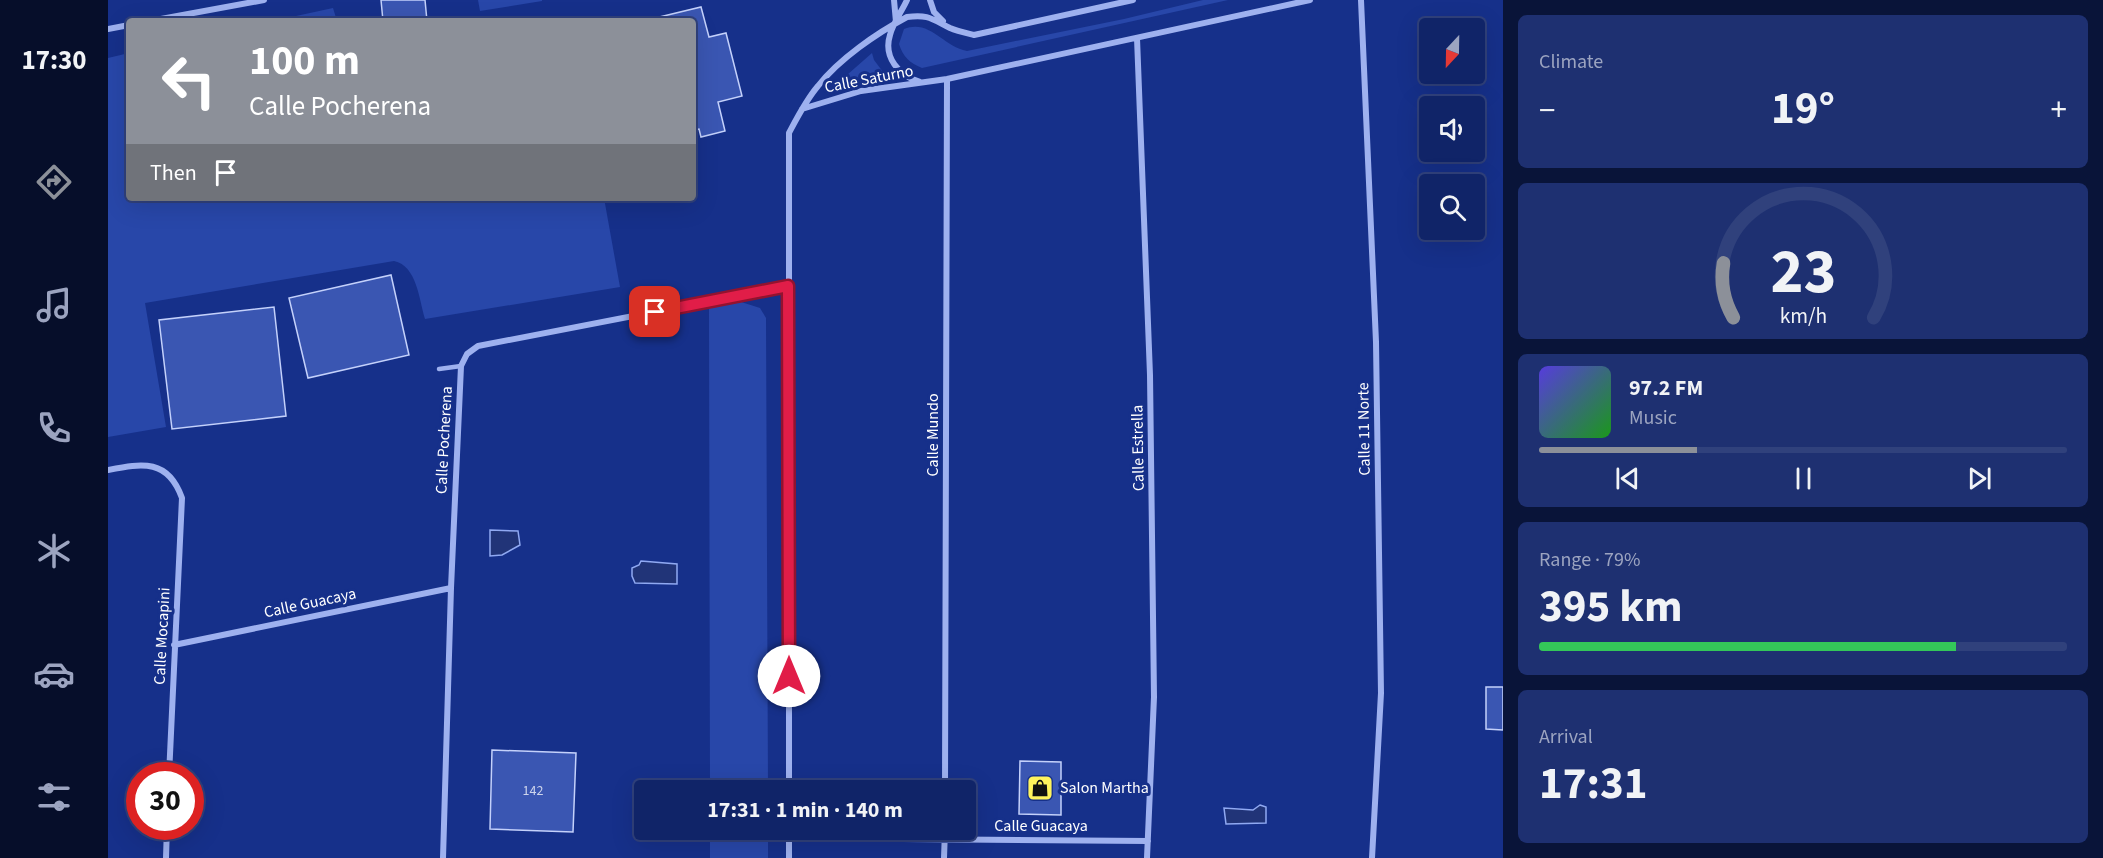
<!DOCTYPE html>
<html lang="en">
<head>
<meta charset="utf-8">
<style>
	:root { --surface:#102468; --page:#1e3071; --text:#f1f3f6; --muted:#9ca4c0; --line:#30417c; --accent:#8c9099 }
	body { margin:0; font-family:"Source Sans 3",sans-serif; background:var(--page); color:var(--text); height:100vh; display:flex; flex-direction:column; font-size:22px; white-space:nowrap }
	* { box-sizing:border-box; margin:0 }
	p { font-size:20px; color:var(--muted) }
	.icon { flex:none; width:33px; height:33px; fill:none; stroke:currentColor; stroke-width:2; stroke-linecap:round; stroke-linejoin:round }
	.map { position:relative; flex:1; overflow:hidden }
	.drawer { display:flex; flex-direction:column; gap:15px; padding:15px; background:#091439; width:600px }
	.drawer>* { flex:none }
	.banner { position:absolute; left:18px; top:18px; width:570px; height:183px; border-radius:6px; box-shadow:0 6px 24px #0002,0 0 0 2px var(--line); background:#8c9099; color:#fff; overflow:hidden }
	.needle { width:39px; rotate:202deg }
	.fabs { position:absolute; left:1311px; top:18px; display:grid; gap:12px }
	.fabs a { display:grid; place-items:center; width:66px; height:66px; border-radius:6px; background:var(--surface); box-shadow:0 6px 24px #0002,0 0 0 2px var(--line); font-size:30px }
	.speed { position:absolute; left:18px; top:762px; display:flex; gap:12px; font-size:30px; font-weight:700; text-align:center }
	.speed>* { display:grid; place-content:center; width:78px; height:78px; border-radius:50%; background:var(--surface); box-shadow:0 6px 24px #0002,0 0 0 2px var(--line); line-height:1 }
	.speed .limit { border:9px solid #d22; background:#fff; color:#111 }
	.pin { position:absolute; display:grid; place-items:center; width:51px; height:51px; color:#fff; margin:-26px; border-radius:12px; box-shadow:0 3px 9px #0006 }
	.me { position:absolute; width:66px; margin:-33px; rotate:0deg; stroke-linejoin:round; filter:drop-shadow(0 0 4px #0008) }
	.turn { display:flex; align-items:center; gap:21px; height:126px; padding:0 24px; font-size:27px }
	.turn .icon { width:78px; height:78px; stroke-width:2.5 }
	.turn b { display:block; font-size:42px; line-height:51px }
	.then { display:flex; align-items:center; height:57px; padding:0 24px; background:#0003; gap:12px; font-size:22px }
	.big { font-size:45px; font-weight:700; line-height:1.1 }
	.drawer .card { flex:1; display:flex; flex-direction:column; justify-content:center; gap:9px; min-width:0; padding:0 21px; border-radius:9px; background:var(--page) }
	.drawer .dial { align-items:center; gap:0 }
	.dial svg { height:156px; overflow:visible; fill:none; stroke:var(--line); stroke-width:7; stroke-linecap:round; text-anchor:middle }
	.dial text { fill:var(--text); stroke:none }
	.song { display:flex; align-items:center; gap:18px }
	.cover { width:72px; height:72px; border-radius:9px; background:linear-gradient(135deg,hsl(250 70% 55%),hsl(120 70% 35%)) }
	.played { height:6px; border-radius:3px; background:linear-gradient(90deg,var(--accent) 30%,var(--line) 30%) }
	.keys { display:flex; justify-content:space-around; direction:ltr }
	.heat { display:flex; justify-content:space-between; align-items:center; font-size:33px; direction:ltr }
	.charge { height:9px; border-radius:4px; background:linear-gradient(90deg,#34c759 79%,var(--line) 0) }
	.trip { position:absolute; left:526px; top:780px; width:342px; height:60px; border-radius:6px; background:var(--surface); box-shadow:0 6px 24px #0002,0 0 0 2px var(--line); font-weight:700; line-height:60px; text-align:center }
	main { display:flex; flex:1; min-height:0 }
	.tab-bar { display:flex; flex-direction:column; width:108px; justify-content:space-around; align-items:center; background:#060e2a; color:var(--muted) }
	.tab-bar .icon { width:42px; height:42px }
	.tab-bar .selected { color:var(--accent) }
	.tab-bar b { font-size:27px; color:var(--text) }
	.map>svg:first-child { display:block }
	.green { fill:#2847a9 }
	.water { fill:#213478; stroke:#90a9f2; stroke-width:1.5 }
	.building { fill:#3a56b2; stroke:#c4d1fb; stroke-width:1.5 }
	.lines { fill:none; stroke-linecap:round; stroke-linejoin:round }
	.lane { stroke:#9eb1ef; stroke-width:4.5 }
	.street { stroke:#9eb1ef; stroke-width:6 }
	.route-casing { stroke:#92132f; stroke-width:15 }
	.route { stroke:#e11d48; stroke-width:10 }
	.labels { text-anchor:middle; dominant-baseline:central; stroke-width:6; stroke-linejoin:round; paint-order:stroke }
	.number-label { font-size:14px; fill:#ced5ec }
	.street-label { font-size:16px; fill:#fff; stroke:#16308a }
	.poi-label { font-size:16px; fill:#fff; stroke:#16308a; text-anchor:start }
</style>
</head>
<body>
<main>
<nav class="tab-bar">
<b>17:30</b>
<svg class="icon selected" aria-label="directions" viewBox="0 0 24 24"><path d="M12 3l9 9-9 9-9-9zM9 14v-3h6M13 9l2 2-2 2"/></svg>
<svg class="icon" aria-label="music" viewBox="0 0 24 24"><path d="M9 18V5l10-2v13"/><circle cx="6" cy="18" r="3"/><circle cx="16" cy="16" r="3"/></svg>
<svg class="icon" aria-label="phone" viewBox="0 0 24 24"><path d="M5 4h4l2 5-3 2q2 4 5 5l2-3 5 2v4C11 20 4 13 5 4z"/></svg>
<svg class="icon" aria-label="climate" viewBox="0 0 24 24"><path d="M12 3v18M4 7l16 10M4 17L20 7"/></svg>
<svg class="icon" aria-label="car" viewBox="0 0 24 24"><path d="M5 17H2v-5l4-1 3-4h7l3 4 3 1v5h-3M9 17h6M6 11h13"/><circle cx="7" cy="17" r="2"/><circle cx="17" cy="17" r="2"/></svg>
<svg class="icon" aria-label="filters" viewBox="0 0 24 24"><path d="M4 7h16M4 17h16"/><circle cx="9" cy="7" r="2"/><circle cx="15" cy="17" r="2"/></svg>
</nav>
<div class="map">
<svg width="1395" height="858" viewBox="0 0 1395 858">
	<rect width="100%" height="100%" fill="#16308a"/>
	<!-- green -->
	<path class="green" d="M370,0H434V1L372,11Z
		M1095,0H1120L814,68C802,63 795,57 791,44L796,29C822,19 834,46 859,51L1016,19Z
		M225,8L229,21H165Z
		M21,53V198H496L512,287L317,319C311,299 309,266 286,261L37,303L58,427L0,437V58Z
		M764,53L766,60L778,76L736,84L731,82Z
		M630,301L652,308L658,318L660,790H602L601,305Z
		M602,830H660V858H602Z"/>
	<!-- water -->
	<path class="water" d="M382,530L410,531L412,545L394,555L382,556Z
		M533,561L569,564V584L527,583L524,576V568L531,565Z
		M1152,805L1158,807V823L1118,824L1116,808L1145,810Z"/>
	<!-- building -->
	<path class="building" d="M273,0H317L319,21H275Z
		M593,7L601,37L618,33L634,96L610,102L617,131L593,137L591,129L585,130V21L539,20Z
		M283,275L301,355L200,378L181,298Z
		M166,307L178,416L64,429L51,320Z
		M1378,687H1395V730L1378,729Z
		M384,750L468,753L465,832L382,829Z
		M912,761L953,762V815L911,814Z"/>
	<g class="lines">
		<!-- lane -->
		<path class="lane" d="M331,369L353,366"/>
		<!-- street -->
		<path class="street" d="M786,0L788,22
			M799,0C794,11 785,23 782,35C775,57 791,76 812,82
			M822,0L826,12L835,21
			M1253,0L1268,342L1273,693L1264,858
			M42,21L156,0
			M0,29L21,25
			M1029,38L1042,375L1046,697L1039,858
			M694,109L753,91L839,79L1202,0
			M0,470C35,463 60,459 74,498L61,776
			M66,645L343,588
			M681,790V133C690,116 698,100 710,86C731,59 769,33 799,17C820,14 824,19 842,28C849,31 858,33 866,35L1025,0
			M837,790L839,79
			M681,838L1040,841
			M58,858L59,826
			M335,858L343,588L353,366L359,354L370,346L680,286
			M681,858V830
			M836,858L837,830"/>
	</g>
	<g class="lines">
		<defs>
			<path id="route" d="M547,312L680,286L681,676"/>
		</defs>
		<!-- route casing -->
		<use href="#route" class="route-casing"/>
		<!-- route -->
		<use href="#route" class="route"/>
	</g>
	<!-- icons -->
	<defs>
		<symbol id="shop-square" viewBox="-11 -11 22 22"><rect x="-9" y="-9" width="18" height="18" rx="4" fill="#fff35c" stroke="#16308a"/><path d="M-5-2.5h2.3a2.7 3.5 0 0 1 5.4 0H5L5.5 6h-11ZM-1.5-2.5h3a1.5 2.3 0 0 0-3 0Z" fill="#111"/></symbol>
	</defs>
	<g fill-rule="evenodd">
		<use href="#shop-square" x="917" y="773" width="30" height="30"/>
	</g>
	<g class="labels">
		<!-- number labels -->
		<g class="number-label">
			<text x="425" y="791">142</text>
		</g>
		<!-- street labels -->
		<g class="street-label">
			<text transform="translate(761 79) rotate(-11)">Calle Saturno</text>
			<text transform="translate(1256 429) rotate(-91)">Calle 11 Norte</text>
			<text transform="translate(825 435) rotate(-90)">Calle Mundo</text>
			<text transform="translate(336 440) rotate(-87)">Calle Pocherena</text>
			<text transform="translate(1030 448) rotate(-91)">Calle Estrella</text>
			<text transform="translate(202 603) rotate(-12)">Calle Guacaya</text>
			<text transform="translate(54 636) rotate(-87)">Calle Mocapini</text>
			<text x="933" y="826">Calle Guacaya</text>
		</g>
		<!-- poi labels -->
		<g class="poi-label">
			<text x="952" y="788">Salon Martha</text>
		</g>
	</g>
</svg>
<div class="fabs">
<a><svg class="needle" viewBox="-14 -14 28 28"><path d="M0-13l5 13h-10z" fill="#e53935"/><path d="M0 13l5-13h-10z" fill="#9ca4c0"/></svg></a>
<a><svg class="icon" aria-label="sound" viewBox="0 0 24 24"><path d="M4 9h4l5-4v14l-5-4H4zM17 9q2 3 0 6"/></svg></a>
<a><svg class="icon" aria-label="search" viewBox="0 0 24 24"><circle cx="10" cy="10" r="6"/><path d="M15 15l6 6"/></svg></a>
</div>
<div class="speed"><div class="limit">30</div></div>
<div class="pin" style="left:547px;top:312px;background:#d93025"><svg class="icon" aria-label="arrive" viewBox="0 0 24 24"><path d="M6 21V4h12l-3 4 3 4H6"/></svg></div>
<svg class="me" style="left:681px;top:676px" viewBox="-20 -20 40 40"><circle r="19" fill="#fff"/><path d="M0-13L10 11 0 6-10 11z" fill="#e11d48"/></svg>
<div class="trip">17:31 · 1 min · 140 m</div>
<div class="banner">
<div class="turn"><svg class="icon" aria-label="left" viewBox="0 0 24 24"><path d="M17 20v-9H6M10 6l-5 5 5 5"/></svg><div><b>100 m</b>Calle Pocherena</div></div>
<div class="then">Then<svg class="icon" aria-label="arrive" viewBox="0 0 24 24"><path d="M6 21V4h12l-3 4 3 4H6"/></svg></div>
</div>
</div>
<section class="drawer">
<div class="card"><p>Climate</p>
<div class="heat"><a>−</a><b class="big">19°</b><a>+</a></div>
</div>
<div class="card dial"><svg viewBox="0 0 100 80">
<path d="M14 69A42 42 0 1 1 86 69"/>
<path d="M14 69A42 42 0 0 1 9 41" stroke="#8c9099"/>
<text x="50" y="56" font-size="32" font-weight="700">23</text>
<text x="50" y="72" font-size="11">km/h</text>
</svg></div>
<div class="card">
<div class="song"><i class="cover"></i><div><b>97.2 FM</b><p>Music</p></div></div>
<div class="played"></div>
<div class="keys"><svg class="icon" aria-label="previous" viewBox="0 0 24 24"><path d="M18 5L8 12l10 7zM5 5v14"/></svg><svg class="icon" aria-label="pause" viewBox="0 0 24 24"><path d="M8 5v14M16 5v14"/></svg><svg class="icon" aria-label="next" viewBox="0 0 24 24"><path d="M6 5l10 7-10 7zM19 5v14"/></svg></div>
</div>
<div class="card"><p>Range · 79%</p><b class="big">395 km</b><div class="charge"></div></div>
<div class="card"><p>Arrival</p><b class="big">17:31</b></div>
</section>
</main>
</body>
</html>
